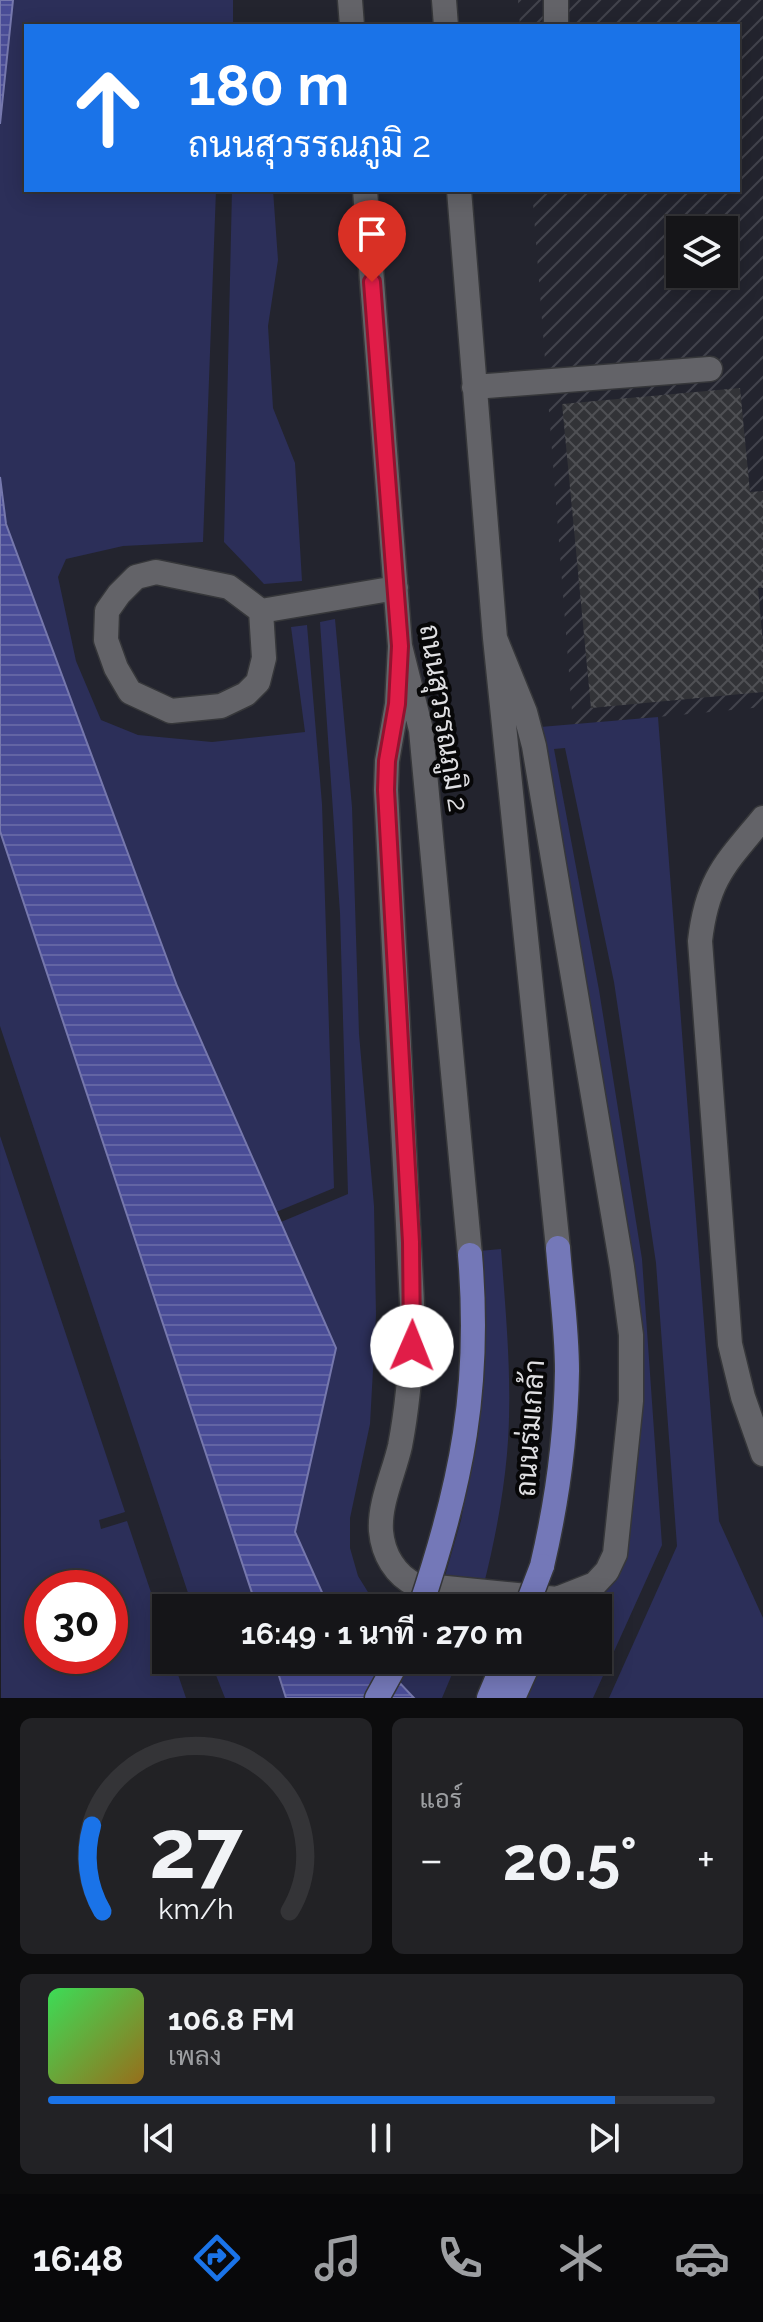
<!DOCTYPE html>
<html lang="th">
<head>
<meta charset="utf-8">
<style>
	:root { --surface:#151518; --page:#222225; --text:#f1f3f6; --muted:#9d9fa2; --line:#343437; --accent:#1a73e8 }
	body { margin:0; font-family:Raleway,Sarabun,sans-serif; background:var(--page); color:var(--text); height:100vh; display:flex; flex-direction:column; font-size:30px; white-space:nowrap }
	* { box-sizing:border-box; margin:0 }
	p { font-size:26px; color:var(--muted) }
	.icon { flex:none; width:44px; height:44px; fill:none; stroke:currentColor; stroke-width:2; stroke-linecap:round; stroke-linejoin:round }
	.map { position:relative; height:1698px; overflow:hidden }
	.details { display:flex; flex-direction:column; gap:20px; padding:20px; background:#0c0c0d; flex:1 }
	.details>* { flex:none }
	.top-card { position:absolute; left:24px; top:24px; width:716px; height:168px; border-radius:0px; box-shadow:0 4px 20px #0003,0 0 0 2px var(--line); background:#1a73e8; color:#fff; overflow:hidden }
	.fabs { position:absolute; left:666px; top:216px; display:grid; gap:16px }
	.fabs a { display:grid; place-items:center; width:72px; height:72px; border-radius:0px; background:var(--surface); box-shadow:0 4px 20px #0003,0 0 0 2px var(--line); font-size:40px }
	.speed { position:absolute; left:24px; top:1570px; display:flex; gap:16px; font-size:40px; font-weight:700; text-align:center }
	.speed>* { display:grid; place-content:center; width:104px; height:104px; border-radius:50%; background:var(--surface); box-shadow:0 4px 20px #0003,0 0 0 2px var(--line); line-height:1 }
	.speed .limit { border:12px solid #d22; background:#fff; color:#111 }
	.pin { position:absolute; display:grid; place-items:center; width:68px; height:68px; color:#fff; margin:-82px -34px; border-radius:50% 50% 50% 0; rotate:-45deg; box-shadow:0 0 8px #0007 }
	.pin .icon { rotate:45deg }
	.me { position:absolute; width:88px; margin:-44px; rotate:1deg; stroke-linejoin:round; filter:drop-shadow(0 0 6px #0008) }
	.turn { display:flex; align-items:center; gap:28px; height:168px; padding:0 32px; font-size:36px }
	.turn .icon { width:104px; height:104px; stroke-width:2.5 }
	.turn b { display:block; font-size:56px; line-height:68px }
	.big { font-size:60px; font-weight:700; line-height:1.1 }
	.details .tile { flex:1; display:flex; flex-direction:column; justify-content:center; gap:12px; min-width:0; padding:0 28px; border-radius:12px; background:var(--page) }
	.details .dial { align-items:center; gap:0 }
	.dial svg { height:208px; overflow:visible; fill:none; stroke:var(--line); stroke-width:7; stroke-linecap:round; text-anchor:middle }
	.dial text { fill:var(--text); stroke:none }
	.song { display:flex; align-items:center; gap:24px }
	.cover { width:96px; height:96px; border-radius:12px; background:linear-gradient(135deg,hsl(130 70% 55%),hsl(40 70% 35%)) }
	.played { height:8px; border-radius:4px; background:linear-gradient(90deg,var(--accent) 85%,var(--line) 85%) }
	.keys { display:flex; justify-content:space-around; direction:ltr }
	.heat { display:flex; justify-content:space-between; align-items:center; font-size:44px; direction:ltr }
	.details .tiles { flex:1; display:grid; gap:20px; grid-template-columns:1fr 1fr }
	.tile:last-child { grid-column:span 2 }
	.trip { position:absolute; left:152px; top:1594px; width:460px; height:80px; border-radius:0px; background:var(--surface); box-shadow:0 4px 20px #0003,0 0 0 2px var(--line); font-weight:700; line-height:80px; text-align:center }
	.tab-bar { display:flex; height:128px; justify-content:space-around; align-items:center; background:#08080a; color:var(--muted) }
	.tab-bar .icon { width:56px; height:56px }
	.tab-bar .active { color:var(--accent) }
	.tab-bar b { font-size:36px; color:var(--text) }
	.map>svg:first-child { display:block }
	.built { fill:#23242e; fill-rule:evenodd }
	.industrial { fill:url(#industrial-furrows); fill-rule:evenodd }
	.green { fill:#2c2f59; fill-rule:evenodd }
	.water { fill:url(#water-rules); stroke:#7678ad; stroke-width:2 }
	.building { fill:url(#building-cross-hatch) }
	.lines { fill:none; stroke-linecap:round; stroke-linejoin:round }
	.minor-casing { stroke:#36373a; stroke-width:27 }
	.major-casing { stroke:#36373a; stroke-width:27 }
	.minor { stroke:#636368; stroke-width:24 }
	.major { stroke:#7478b8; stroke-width:24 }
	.major-bridge-casing { stroke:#36373a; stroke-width:27; stroke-linecap:butt }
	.major-bridge { stroke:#7478b8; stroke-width:24 }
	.route-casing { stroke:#92132f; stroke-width:20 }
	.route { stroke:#e11d48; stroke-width:14 }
	.labels { text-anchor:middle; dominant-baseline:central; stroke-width:8; stroke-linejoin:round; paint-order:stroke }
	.street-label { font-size:28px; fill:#dfdfe2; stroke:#070708 }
</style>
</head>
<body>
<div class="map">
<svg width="763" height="1698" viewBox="0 0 763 1698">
	<defs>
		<pattern id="industrial-furrows" width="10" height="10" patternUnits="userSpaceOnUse" patternTransform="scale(2)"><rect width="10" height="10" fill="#23242e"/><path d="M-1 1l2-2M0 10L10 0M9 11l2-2" fill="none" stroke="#42434c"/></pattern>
		<pattern id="water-rules" width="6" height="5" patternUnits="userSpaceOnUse" patternTransform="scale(2)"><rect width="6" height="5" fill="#494c96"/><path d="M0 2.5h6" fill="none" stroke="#6365a4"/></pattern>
		<pattern id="building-cross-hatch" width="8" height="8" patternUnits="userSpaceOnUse" patternTransform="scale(2)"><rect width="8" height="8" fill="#323337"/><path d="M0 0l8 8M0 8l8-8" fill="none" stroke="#4f5054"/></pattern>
	</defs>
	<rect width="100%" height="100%" fill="#1c1c20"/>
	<!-- built -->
	<path class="built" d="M0,0H763V1698H79L110,1656V1588L0,1459ZM26,26H738V190H26ZM680,230H724V274H680ZM166,1608H598V1660H166Z"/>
	<!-- industrial -->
	<path class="industrial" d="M518,0H763V707L573,725L532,190H738V26H520ZM680,230H724V274H680Z"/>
	<!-- green -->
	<path class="green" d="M13,0H233V26H26V190H216L203,542L123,546L66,559L58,577L76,661L101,720L138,735L212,742L305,732L291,627L307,625L322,804L334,1188L276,1212L177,986L6,524L0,477V124Z
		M232,190H273L278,260L268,326L273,408L295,463L302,581L264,584L224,542Z
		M335,619L352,807L359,1034L374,1206L376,1315L370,1424L350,1518V1548L358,1576L371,1597L366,1608H329L295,1532L307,1474L281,1222L348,1194L340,913L320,622Z
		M658,717L719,1521L763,1618V1698H609L677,1546L656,1263L614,982L565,748L554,749L599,990L642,1259L662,1545L593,1698H525L539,1660H598V1608H591L605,1593L621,1552L636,1401L540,727Z
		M0,831L257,1608H193L0,1026Z
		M0,1136L125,1512L99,1520L101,1529L127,1521L166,1637V1660H173L186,1698H1ZM42,1588H110V1656H42Z
		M501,1249C506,1317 513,1386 507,1454C503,1499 494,1544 483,1588L443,1583L461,1520L476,1438L479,1251Z
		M210,1660H274L286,1698H225Z
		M410,1660H458L442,1698H414L399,1683Z"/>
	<!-- water -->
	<path class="water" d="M0,0H13L0,124Z
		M0,477L6,524L177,986L336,1348L295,1532L329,1608H257L0,831Z
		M274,1660H378L414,1698H286Z"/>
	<!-- building -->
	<path class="building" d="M740,388L750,492L763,491V588H758L763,645V692L591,708L562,404Z"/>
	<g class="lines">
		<defs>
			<path id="minor" d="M350,0L352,26
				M444,0L446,26
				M556,0V26
				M365,190L400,646L421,730L470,1255
				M459,190L495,638L558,1248
				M474,387L710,369
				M261,611L229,587L156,572L136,577L119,594L107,611L106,640L116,668L130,692L171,711L221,706L246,694L258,682L264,658L261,611L396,588
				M400,646L397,704L387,761L386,790L413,1323C411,1365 408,1405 400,1446C394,1473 379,1503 381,1531C383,1554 395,1575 416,1585L557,1599L595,1584L607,1571L615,1554L631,1401V1335L622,1267L534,746L525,712L495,638
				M763,818C726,863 707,879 700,941L730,1344L743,1397L763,1454"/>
			<path id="major" d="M542,1566C557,1502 566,1437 567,1371C567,1330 561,1288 558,1248
				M377,1698L398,1660
				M489,1698L505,1660
				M513,1698L530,1660"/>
		</defs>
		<!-- minor casing -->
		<use href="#minor" class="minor-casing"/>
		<!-- major casing -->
		<use href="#major" class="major-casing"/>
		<!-- minor -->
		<use href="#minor" class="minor"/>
		<!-- major -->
		<use href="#major" class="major"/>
		<defs>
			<path id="major-bridge" d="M420,1608C462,1483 481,1387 470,1255
				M526,1608L542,1566"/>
		</defs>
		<!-- major-bridge casing -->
		<use href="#major-bridge" class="major-bridge-casing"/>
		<!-- major-bridge -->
		<use href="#major-bridge" class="major-bridge"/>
	</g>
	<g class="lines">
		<defs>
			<path id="route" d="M372,282L400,646L397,704L387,761L386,790L411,1242L412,1346"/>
		</defs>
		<!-- route casing -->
		<use href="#route" class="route-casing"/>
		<!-- route -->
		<use href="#route" class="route"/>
	</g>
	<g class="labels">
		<!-- street labels -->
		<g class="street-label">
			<text transform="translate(444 718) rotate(81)">ถนนสุวรรณภูมิ 2</text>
			<text transform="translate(530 1428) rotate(-86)">ถนนร่มเกล้า</text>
		</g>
	</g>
</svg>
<div class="fabs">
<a><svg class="icon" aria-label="layers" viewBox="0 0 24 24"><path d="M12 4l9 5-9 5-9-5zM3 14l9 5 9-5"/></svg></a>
</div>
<div class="speed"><div class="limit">30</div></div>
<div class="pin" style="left:372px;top:282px;background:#d93025"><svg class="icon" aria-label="arrive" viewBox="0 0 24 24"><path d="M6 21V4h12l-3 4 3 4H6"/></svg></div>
<svg class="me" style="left:412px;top:1346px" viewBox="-20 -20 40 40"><circle r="19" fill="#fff"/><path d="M0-13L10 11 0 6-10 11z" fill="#e11d48"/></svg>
<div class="trip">16:49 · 1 นาที · 270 m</div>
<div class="top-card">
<div class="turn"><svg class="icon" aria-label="ahead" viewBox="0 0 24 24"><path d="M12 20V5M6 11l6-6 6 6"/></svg><div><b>180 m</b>ถนนสุวรรณภูมิ 2</div></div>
</div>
</div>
<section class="details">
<div class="tiles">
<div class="tile dial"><svg viewBox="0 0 100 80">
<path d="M14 69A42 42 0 1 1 86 69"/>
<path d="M14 69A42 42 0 0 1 10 36" stroke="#1a73e8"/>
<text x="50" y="56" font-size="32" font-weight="700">27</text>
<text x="50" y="72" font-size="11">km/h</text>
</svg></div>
<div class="tile"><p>แอร์</p>
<div class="heat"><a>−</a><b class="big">20.5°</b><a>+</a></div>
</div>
<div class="tile">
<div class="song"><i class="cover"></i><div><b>106.8 FM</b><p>เพลง</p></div></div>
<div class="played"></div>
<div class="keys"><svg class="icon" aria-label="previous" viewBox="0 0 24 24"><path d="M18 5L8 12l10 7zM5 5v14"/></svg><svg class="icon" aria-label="pause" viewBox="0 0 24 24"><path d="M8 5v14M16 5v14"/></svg><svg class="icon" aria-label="next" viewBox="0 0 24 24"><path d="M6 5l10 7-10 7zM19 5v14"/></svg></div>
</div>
</div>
</section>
<nav class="tab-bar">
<b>16:48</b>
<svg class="icon active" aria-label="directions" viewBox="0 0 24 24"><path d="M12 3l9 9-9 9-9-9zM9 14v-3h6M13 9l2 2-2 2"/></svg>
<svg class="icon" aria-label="music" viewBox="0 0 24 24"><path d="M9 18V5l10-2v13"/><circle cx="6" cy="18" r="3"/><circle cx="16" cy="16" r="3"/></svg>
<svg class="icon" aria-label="phone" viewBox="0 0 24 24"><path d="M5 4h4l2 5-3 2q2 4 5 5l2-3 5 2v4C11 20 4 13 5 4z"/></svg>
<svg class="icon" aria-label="climate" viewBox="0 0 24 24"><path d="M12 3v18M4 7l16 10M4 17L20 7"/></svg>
<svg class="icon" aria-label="car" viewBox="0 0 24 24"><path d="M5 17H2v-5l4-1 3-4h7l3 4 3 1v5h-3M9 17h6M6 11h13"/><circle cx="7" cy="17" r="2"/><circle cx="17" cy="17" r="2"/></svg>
</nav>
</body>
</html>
